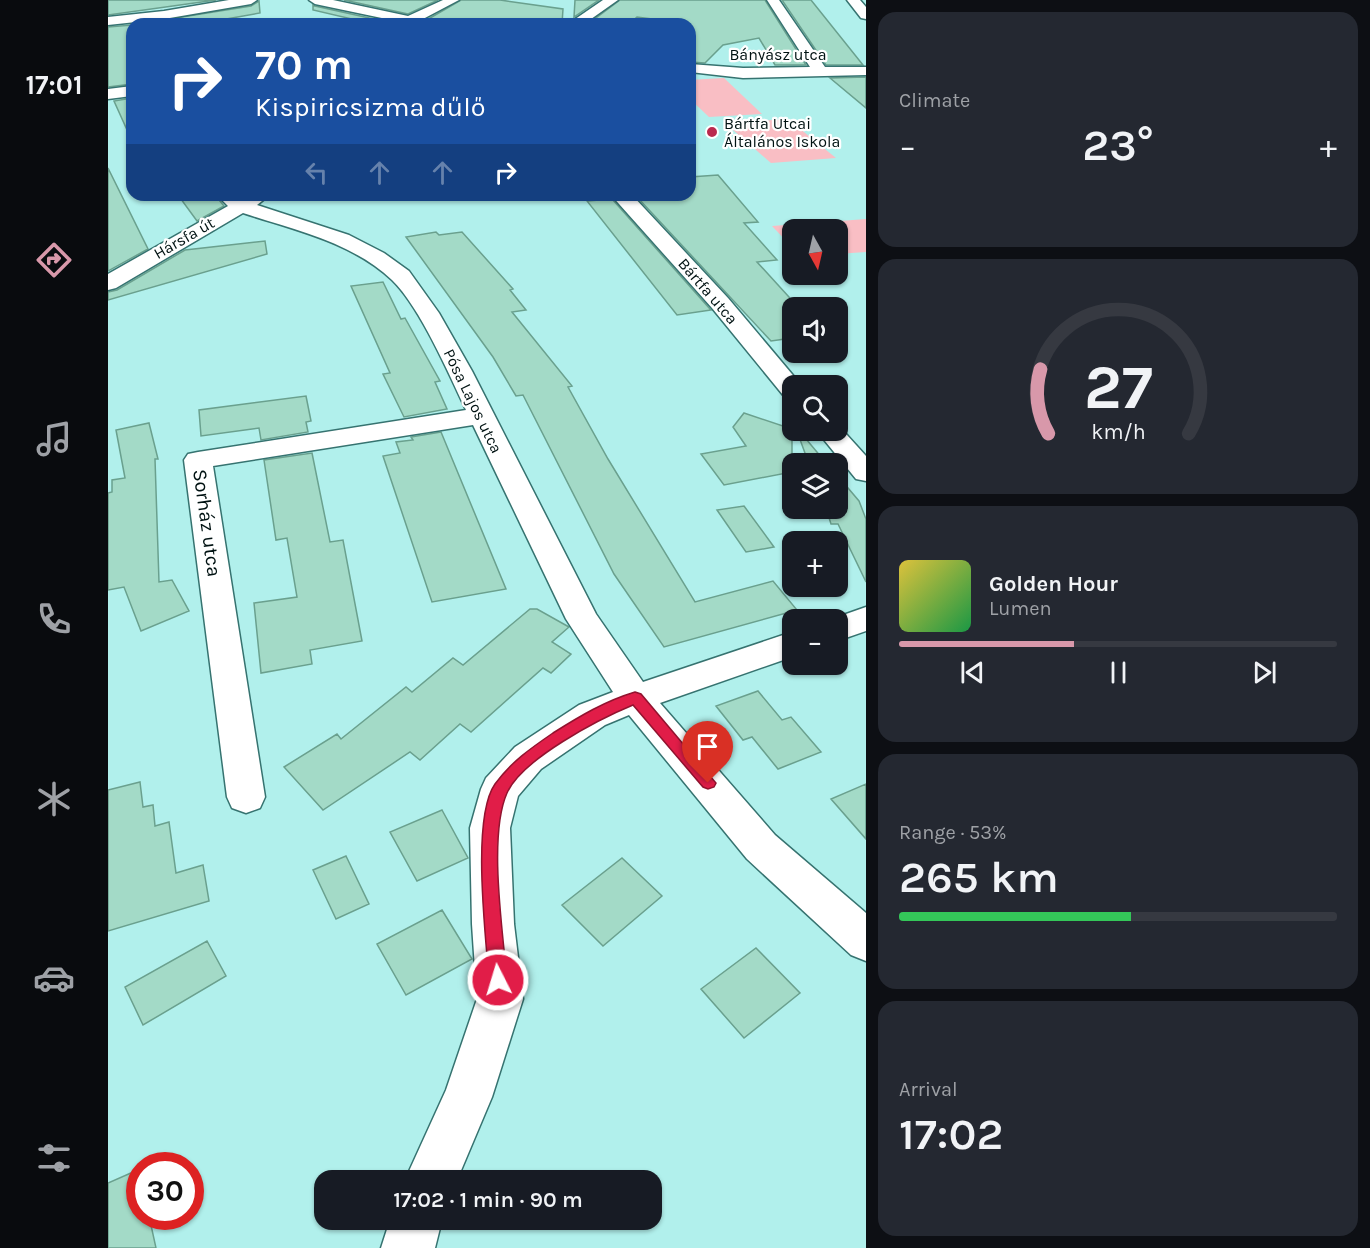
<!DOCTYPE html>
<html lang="en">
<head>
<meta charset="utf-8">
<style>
	:root { --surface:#171b24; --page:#242831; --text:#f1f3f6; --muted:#9ea1a6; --line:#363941; --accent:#d898aa }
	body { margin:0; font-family:Karla,sans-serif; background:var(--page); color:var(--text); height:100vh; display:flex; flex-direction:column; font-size:22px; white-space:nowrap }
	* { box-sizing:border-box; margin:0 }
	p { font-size:20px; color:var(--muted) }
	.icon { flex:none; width:33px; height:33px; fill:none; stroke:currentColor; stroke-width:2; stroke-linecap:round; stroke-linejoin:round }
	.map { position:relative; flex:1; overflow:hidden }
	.drawer { display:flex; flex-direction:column; gap:12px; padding:12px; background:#0d0f14; width:504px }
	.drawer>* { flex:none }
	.hud { position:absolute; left:18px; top:18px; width:570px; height:183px; border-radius:18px; box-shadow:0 2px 4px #0004; background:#1a4fa0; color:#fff; overflow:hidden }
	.needle { width:39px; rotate:172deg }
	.tools { position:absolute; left:674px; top:219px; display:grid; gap:12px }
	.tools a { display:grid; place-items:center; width:66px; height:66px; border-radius:12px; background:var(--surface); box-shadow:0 2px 4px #0004; font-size:30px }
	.speed { position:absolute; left:18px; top:1152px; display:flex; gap:12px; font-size:30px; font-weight:700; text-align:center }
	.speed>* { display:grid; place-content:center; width:78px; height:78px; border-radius:50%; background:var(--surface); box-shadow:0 2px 4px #0004; line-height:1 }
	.speed .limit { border:9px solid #d22; background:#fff; color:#111 }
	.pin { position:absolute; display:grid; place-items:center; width:51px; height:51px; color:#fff; margin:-62px -26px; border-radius:50% 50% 50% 0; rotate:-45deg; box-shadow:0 0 6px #0007 }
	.pin .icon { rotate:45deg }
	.me { position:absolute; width:66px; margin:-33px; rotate:355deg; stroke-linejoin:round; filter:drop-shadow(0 0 4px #0008) }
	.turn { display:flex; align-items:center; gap:21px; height:126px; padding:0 30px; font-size:27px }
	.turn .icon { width:78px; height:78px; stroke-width:2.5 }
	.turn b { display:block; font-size:42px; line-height:51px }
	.lanes { display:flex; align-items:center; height:57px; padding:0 30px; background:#0003; justify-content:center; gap:30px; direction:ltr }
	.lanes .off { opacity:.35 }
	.big { font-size:45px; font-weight:600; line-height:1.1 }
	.drawer .tile { flex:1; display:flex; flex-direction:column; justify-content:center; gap:9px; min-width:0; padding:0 21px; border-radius:18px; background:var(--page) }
	.drawer .dial { align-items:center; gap:0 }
	.dial svg { height:156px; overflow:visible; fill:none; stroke:var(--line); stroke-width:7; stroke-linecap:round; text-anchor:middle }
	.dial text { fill:var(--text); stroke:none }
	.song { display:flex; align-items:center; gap:18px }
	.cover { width:72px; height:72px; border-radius:9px; background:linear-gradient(135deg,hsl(50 70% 55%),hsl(140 70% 35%)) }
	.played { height:6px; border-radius:3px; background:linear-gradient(90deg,var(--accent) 40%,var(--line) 40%) }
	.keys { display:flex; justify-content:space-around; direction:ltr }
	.heat { display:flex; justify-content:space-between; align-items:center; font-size:33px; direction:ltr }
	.charge { height:9px; border-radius:4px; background:linear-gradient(90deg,#34c759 53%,var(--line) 0) }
	.trip { position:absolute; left:206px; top:1170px; width:348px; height:60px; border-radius:18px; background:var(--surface); box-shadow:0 2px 4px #0004; font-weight:600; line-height:60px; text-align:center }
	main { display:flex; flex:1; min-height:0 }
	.tab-bar { display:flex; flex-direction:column; width:108px; justify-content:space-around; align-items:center; background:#090b0e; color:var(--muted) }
	.tab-bar .icon { width:42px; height:42px }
	.tab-bar .selected { color:var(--accent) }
	.tab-bar b { font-size:27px; color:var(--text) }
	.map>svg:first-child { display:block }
	.green { fill:#f9bec4 }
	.building { fill:#a3dac7; stroke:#6aa08e; stroke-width:1.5 }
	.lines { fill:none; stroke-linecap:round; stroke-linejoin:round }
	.minor-casing { stroke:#367370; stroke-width:3 }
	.minor { fill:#fff; fill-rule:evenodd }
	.route { fill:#e11d48; stroke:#92132f; stroke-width:1.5 }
	.poi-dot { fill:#ba294e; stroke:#fff; stroke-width:2 }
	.labels { text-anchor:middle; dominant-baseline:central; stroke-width:4.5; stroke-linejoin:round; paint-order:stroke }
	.far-street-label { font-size:16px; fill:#001212; stroke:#fff }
	.far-poi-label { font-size:16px; fill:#001212; stroke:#fff; text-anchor:start }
	.street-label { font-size:20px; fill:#001212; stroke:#fff }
</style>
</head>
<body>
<main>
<nav class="tab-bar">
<b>17:01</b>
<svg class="icon selected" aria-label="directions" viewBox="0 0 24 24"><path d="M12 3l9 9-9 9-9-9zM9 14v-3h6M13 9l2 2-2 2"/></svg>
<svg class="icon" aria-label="music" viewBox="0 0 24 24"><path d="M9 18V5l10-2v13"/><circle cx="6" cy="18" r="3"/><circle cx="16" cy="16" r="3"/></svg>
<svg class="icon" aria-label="phone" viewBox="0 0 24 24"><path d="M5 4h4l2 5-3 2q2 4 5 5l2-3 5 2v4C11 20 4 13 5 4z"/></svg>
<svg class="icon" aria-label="climate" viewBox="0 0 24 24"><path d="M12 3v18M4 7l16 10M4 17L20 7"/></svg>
<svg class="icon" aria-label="car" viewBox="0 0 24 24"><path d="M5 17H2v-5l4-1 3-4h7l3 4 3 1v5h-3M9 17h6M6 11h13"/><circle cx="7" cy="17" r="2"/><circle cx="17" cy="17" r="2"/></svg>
<svg class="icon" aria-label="filters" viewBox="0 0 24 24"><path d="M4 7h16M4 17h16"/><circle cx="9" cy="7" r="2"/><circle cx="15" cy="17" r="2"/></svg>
</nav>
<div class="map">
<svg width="758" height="1248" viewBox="0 0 758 1248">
	<rect width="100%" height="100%" fill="#b1f0ec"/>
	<!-- green -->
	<path class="green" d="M615,78H616L654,114L601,117L582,99V80Z
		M680,119L728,158L663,163L617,123Z
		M758,219V252L729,254V230H684V247L664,226Z"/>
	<!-- building -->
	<path class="building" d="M0,0H108L0,15Z
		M236,0H330L300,14Z
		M353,0H392L455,9L454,24H329L327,20L322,18Z
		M467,0H491L466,17Z
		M512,0H657L698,65H667L651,38L615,45L597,63L582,62V24L529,17L521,24H480Z
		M674,0H703L755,65H718Z
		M151,1L152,13L90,24H30L143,6Z
		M205,5L207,6L284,23L265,24L205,10Z
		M24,25V84L0,87V27Z
		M758,77V108L722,78Z
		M24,98V141L6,101Z
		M0,168L40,249L0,271Z
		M610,175L650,222L636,223L669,260L649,262L691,308H684V338L663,341L529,197L582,195V177Z
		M70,195H107L116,206L89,221Z
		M504,199L602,309L603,310L569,315L479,201Z
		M328,232L331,235L354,232L405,289L402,290L418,310L404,312L464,386L460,387L500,459L587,602L665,581L689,610L556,647L506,574L415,395L408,396L385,357L298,237Z
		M157,241L159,254L0,300V292L9,290L77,250Z
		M275,282L293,319L297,318L332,381L327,382L339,409L296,417L275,374L282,373L243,286Z
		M198,396L203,421L198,422L200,432L153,440L151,428L93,436L91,410Z
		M636,413L684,429V472L616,485L593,454L638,446L625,427Z
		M41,423L50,459H47L51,582L64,580L81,611L33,631L16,587L0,590V493L4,492V480L17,478L8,430Z
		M333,432L398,589L324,602L275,456L292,453L288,442L305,440L303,437Z
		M693,433L719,464H701L690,434Z
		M204,453L222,542L235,540L254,641L202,650L204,664L153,673L146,603L189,597L179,538L168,540L156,460Z
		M729,475L751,501L758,519V582L730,524H723L718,508H729Z
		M636,506L666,547L638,552L609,510Z
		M422,609H429L461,627L444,642L463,654L443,673L435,668L363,732L352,724L312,760L302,752L215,810L176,767L229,734L233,739L298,687L304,692L345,658L355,665Z
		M650,691L674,720L683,717L713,752L670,769L644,737L635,740L608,706Z
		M32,782L35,807L45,805L47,826L61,822L68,873L95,865L101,901L0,931V790Z
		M758,784V839L723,799Z
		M334,810L360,858L309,881L282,832Z
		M238,856L261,904L228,919L205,870Z
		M514,858L554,896L495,946L454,905Z
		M334,910L364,959L298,995L269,944Z
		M99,941L118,976L35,1025L17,987Z
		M648,948L692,993L636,1038L593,989Z
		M32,1169V1216H41L48,1248H0V1183Z"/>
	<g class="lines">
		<defs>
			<path id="minor" d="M121,0H149L143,4L56,19L0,25V17L56,11Z
				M201,0H225L300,16L335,0H351L315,19L325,21L327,24H286L288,21L207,4Z
				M495,0H510L476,24H460Z
				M659,0H671L717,67H758V75L635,78L582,72V64L635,68L702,67Z
				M739,0H752L758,7V19L753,18Z
				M24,86V96L0,99V89Z
				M109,195H131L134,198L139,195H157L159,197L149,205L241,235L276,253L301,271L331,313L364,371L488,614L535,682L684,632V657L552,703L667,835L758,913V961L743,955L639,859L521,715L497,725L433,769L410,796L402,828L406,924L415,999L384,1097L349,1180H297L338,1090L369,999L364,924L362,828L373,789L378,778L407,747L471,705L505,692L458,619L365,425L105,466L157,797L152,808L138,813L124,808L119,797L76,460L80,454L90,452L358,410C341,374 312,307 284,280C244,242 186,230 135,213L8,288L0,290V274L120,206Z
				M503,195H524L620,298L694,386H684V398L675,395L604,308Z
				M729,424L758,456V481L748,479L708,430H729Z
				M758,607V631L729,641V620H721Z
				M282,1220H334L327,1248H273Z"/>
		</defs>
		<!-- minor casing -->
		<use href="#minor" class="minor-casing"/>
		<!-- minor -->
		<use href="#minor" class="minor"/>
	</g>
	<!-- route -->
	<path class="route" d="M527,692L533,694L608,783L606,787L600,789L595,787L525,705C491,719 414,759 399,793C380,836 395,932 399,980L397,986L390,989L383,986L381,980C378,937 363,818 387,784C403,762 423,748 445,733C472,716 497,701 527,692Z"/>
	<!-- markers -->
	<circle class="poi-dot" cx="604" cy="132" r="6"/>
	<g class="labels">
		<!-- far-street labels -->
		<g class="far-street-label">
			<text x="670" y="54">Bányász utca</text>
			<text transform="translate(76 238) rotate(-30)">Hársfa út</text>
			<text transform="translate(600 291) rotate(49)">Bártfa utca</text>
			<text transform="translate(365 401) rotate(64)">Pósa Lajos utca</text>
		</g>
		<!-- far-poi labels -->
		<g class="far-poi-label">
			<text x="616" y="123">Bártfa Utcai<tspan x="616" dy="18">Általános Iskola</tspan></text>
		</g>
		<!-- street labels -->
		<g class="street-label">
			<text transform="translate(99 523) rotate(82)">Sorház utca</text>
		</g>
	</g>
</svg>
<div class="tools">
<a><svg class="needle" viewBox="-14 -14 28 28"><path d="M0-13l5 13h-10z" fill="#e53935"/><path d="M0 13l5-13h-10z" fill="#9ea1a6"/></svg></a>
<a><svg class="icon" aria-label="sound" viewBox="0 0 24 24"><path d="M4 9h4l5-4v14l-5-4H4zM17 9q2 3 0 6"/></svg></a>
<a><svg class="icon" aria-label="search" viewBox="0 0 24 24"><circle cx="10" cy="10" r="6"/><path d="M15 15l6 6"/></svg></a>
<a><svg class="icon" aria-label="layers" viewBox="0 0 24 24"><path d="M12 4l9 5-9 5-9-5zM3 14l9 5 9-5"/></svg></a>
<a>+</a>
<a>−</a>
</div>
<div class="speed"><div class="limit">30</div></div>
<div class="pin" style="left:600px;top:783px;background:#d93025"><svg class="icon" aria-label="arrive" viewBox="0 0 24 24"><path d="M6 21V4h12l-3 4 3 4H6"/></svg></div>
<svg class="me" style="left:390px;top:980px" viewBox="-20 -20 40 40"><circle r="17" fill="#e11d48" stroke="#fff" stroke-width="3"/><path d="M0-11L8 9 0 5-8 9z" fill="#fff"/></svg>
<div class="trip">17:02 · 1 min · 90 m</div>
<div class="hud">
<div class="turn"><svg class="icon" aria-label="right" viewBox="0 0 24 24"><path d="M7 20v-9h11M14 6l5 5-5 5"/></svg><div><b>70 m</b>Kispiricsizma dűlő</div></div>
<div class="lanes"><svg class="icon off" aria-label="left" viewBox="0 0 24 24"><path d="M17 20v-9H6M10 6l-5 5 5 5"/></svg><svg class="icon off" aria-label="ahead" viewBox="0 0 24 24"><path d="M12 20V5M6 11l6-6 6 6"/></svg><svg class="icon off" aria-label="ahead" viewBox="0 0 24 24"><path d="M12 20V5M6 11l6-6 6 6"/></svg><svg class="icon" aria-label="right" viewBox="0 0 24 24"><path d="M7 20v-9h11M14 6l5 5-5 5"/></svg></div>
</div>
</div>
<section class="drawer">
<div class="tile"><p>Climate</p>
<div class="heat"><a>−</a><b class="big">23°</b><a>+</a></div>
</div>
<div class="tile dial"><svg viewBox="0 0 100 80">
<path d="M14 69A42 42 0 1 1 86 69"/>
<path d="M14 69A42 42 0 0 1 10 36" stroke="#d898aa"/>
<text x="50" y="56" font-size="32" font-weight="700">27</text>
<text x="50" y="72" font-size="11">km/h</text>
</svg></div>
<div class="tile">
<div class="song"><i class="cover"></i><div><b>Golden Hour</b><p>Lumen</p></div></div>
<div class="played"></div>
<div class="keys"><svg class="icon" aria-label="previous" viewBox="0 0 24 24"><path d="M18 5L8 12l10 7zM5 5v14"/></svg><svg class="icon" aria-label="pause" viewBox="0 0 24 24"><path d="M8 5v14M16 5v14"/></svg><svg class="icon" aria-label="next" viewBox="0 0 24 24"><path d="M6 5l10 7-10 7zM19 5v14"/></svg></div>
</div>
<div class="tile"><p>Range · 53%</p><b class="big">265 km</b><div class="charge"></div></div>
<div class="tile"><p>Arrival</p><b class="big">17:02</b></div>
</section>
</main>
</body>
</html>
